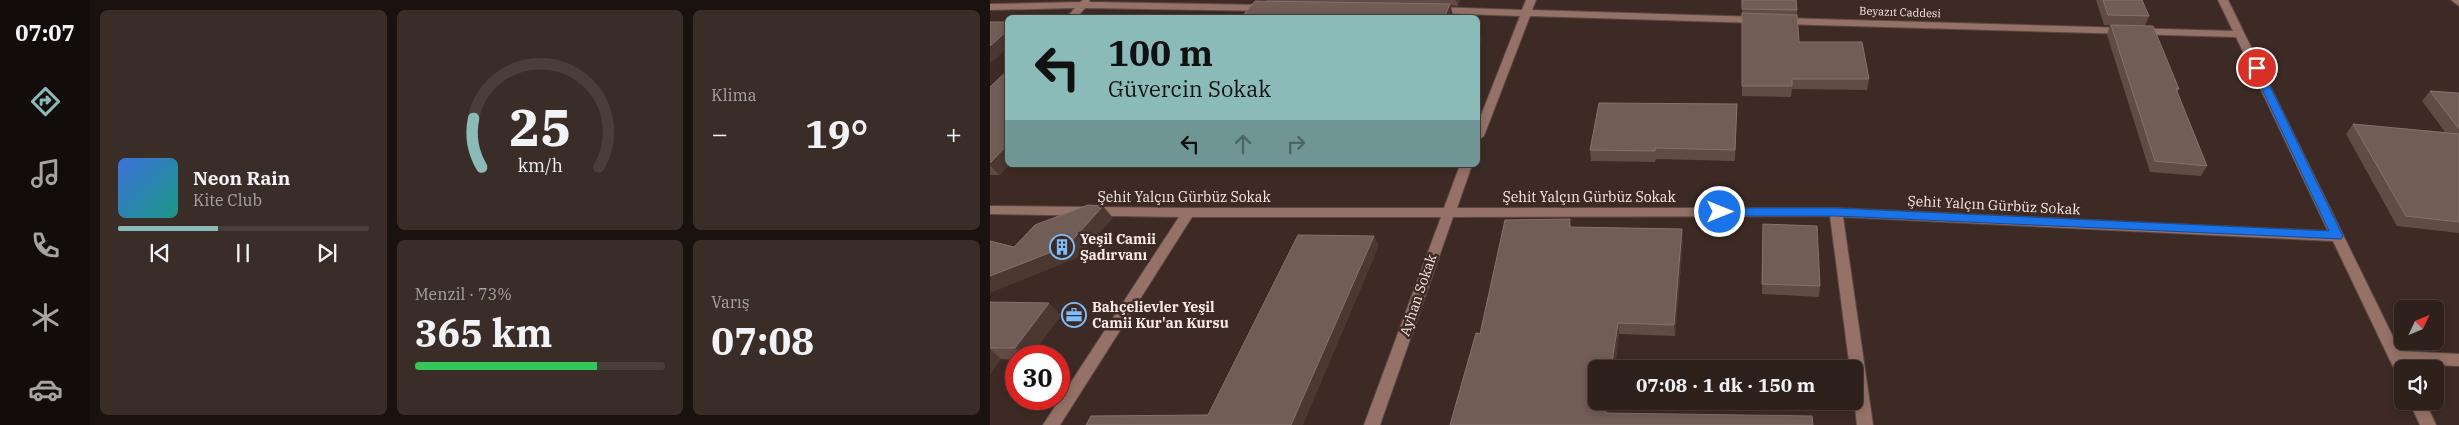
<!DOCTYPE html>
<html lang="tr">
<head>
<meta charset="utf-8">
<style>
	:root { --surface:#2e201b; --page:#3a2d28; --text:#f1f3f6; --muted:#a7a3a3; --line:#493e3a; --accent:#8bbbb9 }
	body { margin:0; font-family:"IBM Plex Serif",serif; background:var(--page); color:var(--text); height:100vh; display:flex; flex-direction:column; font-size:19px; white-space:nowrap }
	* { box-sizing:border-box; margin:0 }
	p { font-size:16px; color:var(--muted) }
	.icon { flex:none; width:28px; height:28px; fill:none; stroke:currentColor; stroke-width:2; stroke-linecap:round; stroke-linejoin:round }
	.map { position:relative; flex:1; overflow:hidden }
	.details { display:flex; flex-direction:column; gap:10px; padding:10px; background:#19120f; width:900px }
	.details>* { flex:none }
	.banner { position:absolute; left:15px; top:15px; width:475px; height:152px; border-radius:8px; box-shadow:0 2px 8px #0003,0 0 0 1px var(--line); background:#8bbbb9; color:#111; overflow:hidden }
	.needle { width:32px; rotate:46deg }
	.tools { position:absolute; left:1404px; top:300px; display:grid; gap:10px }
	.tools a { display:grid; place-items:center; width:50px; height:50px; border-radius:8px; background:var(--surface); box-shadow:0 2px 8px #0003,0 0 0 1px var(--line); font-size:25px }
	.speed { position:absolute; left:15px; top:345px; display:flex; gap:10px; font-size:25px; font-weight:700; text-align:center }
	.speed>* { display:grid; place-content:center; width:65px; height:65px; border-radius:50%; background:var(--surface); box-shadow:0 2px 8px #0003,0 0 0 1px var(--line); line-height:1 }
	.speed .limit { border:8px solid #d22; background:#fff; color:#111 }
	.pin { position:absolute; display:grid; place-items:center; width:42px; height:42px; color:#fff; margin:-21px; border:2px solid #fff; border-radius:50%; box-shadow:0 1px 5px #0007 }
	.me { position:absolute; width:55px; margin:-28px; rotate:90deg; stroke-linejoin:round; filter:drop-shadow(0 0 4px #0008) }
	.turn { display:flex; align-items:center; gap:18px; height:105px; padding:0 20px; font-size:22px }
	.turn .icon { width:65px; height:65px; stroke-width:2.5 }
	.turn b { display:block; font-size:35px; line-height:42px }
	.lanes { display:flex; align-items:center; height:48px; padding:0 20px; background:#0003; justify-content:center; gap:25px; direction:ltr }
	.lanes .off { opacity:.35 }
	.big { font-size:38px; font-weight:700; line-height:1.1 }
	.details .tile { flex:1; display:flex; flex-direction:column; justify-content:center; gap:8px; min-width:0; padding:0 18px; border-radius:8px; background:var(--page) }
	.details .dial { align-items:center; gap:0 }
	.dial svg { height:130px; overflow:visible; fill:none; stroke:var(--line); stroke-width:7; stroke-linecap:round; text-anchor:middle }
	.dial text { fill:var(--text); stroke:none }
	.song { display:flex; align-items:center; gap:15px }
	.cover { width:60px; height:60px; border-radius:8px; background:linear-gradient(135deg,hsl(220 70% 55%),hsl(170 70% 35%)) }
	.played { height:5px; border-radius:2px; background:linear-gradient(90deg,var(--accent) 40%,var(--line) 40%) }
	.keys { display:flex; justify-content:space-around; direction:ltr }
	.heat { display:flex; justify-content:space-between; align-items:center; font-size:28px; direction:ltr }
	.charge { height:8px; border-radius:4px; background:linear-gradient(90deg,#34c759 73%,var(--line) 0) }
	.details .tiles { flex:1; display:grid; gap:10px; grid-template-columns:repeat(3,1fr) }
	.tile:first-child { grid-row:span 2 }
	.trip { position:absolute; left:598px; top:360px; width:275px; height:50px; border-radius:8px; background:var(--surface); box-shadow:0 2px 8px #0003,0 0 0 1px var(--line); font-weight:700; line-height:50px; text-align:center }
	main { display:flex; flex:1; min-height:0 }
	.tabs { display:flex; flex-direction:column; width:90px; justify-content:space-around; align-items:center; background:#120d0b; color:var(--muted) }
	.tabs .icon { width:35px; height:35px }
	.tabs .active { color:var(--accent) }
	.tabs b { font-size:22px; color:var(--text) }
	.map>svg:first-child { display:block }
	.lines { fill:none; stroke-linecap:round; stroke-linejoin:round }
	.minor-casing { stroke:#5c4943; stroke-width:2 }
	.minor { fill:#957167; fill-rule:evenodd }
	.wall { fill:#604b45 }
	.shaded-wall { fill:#4c3731 }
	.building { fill:#715c56; stroke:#86726d }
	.route { fill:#1a73e8; stroke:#114b97 }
	.labels { text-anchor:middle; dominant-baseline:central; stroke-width:5; stroke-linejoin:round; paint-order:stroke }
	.far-street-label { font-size:11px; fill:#f8eae6; stroke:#3e2a24 }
	.street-label { font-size:14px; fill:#f8eae6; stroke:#3e2a24 }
	.poi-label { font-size:14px; font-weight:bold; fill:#f8eae6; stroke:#3e2a24; text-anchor:start }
</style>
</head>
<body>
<main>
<nav class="tabs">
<b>07:07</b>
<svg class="icon active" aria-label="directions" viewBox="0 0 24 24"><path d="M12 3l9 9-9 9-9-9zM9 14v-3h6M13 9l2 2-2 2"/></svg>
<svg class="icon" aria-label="music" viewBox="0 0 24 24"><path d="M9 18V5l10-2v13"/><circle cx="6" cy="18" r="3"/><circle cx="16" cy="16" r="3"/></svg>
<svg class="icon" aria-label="phone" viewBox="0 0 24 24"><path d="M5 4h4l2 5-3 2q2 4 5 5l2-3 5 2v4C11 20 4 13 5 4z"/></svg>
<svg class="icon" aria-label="climate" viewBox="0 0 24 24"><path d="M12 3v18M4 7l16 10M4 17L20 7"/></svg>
<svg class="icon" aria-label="car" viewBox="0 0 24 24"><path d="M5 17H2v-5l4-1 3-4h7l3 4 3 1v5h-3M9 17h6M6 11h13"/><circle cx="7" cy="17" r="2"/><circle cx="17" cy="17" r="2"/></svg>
</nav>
<section class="details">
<div class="tiles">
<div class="tile">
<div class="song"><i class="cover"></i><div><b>Neon Rain</b><p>Kite Club</p></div></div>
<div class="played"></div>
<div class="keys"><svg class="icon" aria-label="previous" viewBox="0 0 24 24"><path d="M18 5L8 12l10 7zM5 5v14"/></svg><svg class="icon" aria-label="pause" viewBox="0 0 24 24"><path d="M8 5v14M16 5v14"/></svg><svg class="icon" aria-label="next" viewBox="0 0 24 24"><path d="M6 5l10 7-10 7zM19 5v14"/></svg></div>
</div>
<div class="tile dial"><svg viewBox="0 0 100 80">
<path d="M14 69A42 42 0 1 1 86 69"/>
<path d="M14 69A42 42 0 0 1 9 39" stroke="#8bbbb9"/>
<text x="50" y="56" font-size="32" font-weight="700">25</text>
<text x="50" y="72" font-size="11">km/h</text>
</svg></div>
<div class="tile"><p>Klima</p>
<div class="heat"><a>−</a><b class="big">19°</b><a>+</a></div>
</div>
<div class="tile"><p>Menzil · 73%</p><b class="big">365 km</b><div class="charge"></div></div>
<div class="tile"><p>Varış</p><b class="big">07:08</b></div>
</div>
</section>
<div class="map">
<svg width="1469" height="425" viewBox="0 0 1469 425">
	<rect width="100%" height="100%" fill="#3e2a24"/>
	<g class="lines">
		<defs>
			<path id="minor" d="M93,0H99L100,2L275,5L280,8L275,11L95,8L86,18H76L85,8L0,10V4L90,2Z
				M536,0H546L542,10L767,17L772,20L767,23L540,16L494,136L488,140V123L530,16L445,13L440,10L445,7L532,10Z
				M1228,0H1238L1410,351L1469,354V366L1416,364L1418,369H1412V377L1407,375L1343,241L853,217L883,425H867L864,398V369H860L840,216L463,217L390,425H374L451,217H202L70,425H53L189,217L0,214V206L198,208H454L470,165H482L467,208H846L1338,231L1246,37L792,24L787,21L792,18L1243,31Z
				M1461,0H1469V6Z
				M1419,401H1435L1446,425H1430Z"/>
		</defs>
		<!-- minor casing -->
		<use href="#minor" class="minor-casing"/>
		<!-- minor -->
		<use href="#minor" class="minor"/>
	</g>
	<!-- wall -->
	<path class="wall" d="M277,0H470L468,6L460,5L463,15L462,18H251L277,1Z
		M752,0L807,10L809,42L879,79L877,90L802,89L801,97L752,96Z
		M1106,0H1152L1159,16L1155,26L1189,89L1187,93L1217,166L1211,176L1160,172L1117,35L1120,25H1114Z
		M0,87L18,165H19L9,175H0Z
		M1440,91L1469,93V233L1407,226L1356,134L1363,124L1455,132L1432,101Z
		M747,104L745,161L666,159L665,162L601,161L600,150Z
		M580,219L581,227L693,241L685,336L629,334L625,369H606L460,425L490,334Z
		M773,224L830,286L829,297L772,294Z
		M0,302L71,315L41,356H26V360L11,359L0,374Z"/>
	<!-- shaded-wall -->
	<path class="shaded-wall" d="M466,0H470L468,6Z
		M460,4L463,15L462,18H454Z
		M490,29L492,40L488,52V34Z
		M18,30V47L0,64V46Z
		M18,144V165H19L9,175L0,165V163Z
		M113,206L123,218L87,258L0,293V276Z
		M692,229L693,241L685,336L684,325Z
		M384,236L389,246L313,425H301Z
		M59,303L71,315L41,356H34L25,348Z
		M628,323L629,334L625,369H621Z
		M0,349L11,359L0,374Z
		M617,401H620L617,423L615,413Z"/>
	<!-- building -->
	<path class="building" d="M752,0H806L807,10L752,9Z
		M1113,0H1152L1159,16L1118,15Z
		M265,1L460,4L454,18H251Z
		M752,13L807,15L809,42H872L879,79H802V86H752Z
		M0,22H18V30L0,46Z
		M1121,25L1163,26L1189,89H1186L1217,166L1165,161Z
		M18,70V144L0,163V87Z
		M1440,91L1469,93V129Z
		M609,103L747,104L745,150L665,148V151L600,150Z
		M1363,124L1469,134V222L1416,216Z
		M98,205L113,206L77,246L0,276V241L24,247L45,225Z
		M580,219L579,227L692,229L684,325L628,323L621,369H606V401H617L615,413L822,416L823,425H460L486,333L490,334L515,220Z
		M773,224L827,226L830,286L772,284Z
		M308,235L384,236L301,425H96L101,416L218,415Z
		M0,302L59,303L25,348H0Z"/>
	<!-- route -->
	<path class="route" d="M1267,65L1271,68L1353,236L1351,239L846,216H730L724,212L730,208H846L1339,231L1262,68Z"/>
	<!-- icons -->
	<defs>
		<symbol id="building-ring" viewBox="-11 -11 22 22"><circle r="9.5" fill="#3e2a24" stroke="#7cbef9" stroke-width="1.5"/><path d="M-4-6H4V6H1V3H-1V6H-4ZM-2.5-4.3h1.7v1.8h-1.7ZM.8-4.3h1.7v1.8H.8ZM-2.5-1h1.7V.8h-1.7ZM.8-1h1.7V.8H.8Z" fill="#7cbef9"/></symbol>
		<symbol id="office-ring" viewBox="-11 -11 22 22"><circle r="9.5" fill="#3e2a24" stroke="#7cbef9" stroke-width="1.5"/><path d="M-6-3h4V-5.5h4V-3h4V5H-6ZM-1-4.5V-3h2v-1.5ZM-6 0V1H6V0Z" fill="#7cbef9"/></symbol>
	</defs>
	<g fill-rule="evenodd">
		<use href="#building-ring" x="58" y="233" width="28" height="28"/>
		<use href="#office-ring" x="70" y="301" width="28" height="28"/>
	</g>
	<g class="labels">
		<!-- far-street labels -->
		<g class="far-street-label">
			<text transform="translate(910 12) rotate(2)">Beyazıt Caddesi</text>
		</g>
		<!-- street labels -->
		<g class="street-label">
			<text x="194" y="197">Şehit Yalçın Gürbüz Sokak</text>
			<text x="599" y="197">Şehit Yalçın Gürbüz Sokak</text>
			<text transform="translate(1004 205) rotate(3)">Şehit Yalçın Gürbüz Sokak</text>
			<text transform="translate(428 295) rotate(-71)">Ayhan Sokak</text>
		</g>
		<!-- poi labels -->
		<g class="poi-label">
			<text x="90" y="239">Yeşil Camii<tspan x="90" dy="16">Şadırvanı</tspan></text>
			<text x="102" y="307">Bahçelievler Yeşil<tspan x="102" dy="16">Camii Kur'an Kursu</tspan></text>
		</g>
	</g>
</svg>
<div class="tools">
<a><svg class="needle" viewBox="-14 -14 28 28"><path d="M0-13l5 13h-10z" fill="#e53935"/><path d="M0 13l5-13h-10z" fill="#a7a3a3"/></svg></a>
<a><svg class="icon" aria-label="sound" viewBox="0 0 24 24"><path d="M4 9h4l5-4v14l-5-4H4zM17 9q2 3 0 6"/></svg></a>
</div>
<div class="speed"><div class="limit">30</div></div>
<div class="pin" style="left:1267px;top:68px;background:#d93025"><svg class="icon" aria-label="arrive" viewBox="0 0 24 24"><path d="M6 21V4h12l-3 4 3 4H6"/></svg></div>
<svg class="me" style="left:730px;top:212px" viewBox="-20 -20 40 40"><circle r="17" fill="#1a73e8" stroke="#fff" stroke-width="3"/><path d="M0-11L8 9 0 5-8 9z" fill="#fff"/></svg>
<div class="trip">07:08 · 1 dk · 150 m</div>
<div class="banner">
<div class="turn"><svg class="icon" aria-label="left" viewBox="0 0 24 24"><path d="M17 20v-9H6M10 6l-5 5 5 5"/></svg><div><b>100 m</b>Güvercin Sokak</div></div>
<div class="lanes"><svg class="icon" aria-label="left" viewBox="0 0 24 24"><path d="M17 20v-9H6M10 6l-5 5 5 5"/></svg><svg class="icon off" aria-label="ahead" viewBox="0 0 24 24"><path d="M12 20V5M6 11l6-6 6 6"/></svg><svg class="icon off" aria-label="right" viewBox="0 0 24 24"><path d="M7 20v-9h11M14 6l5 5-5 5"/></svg></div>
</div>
</div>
</main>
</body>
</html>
